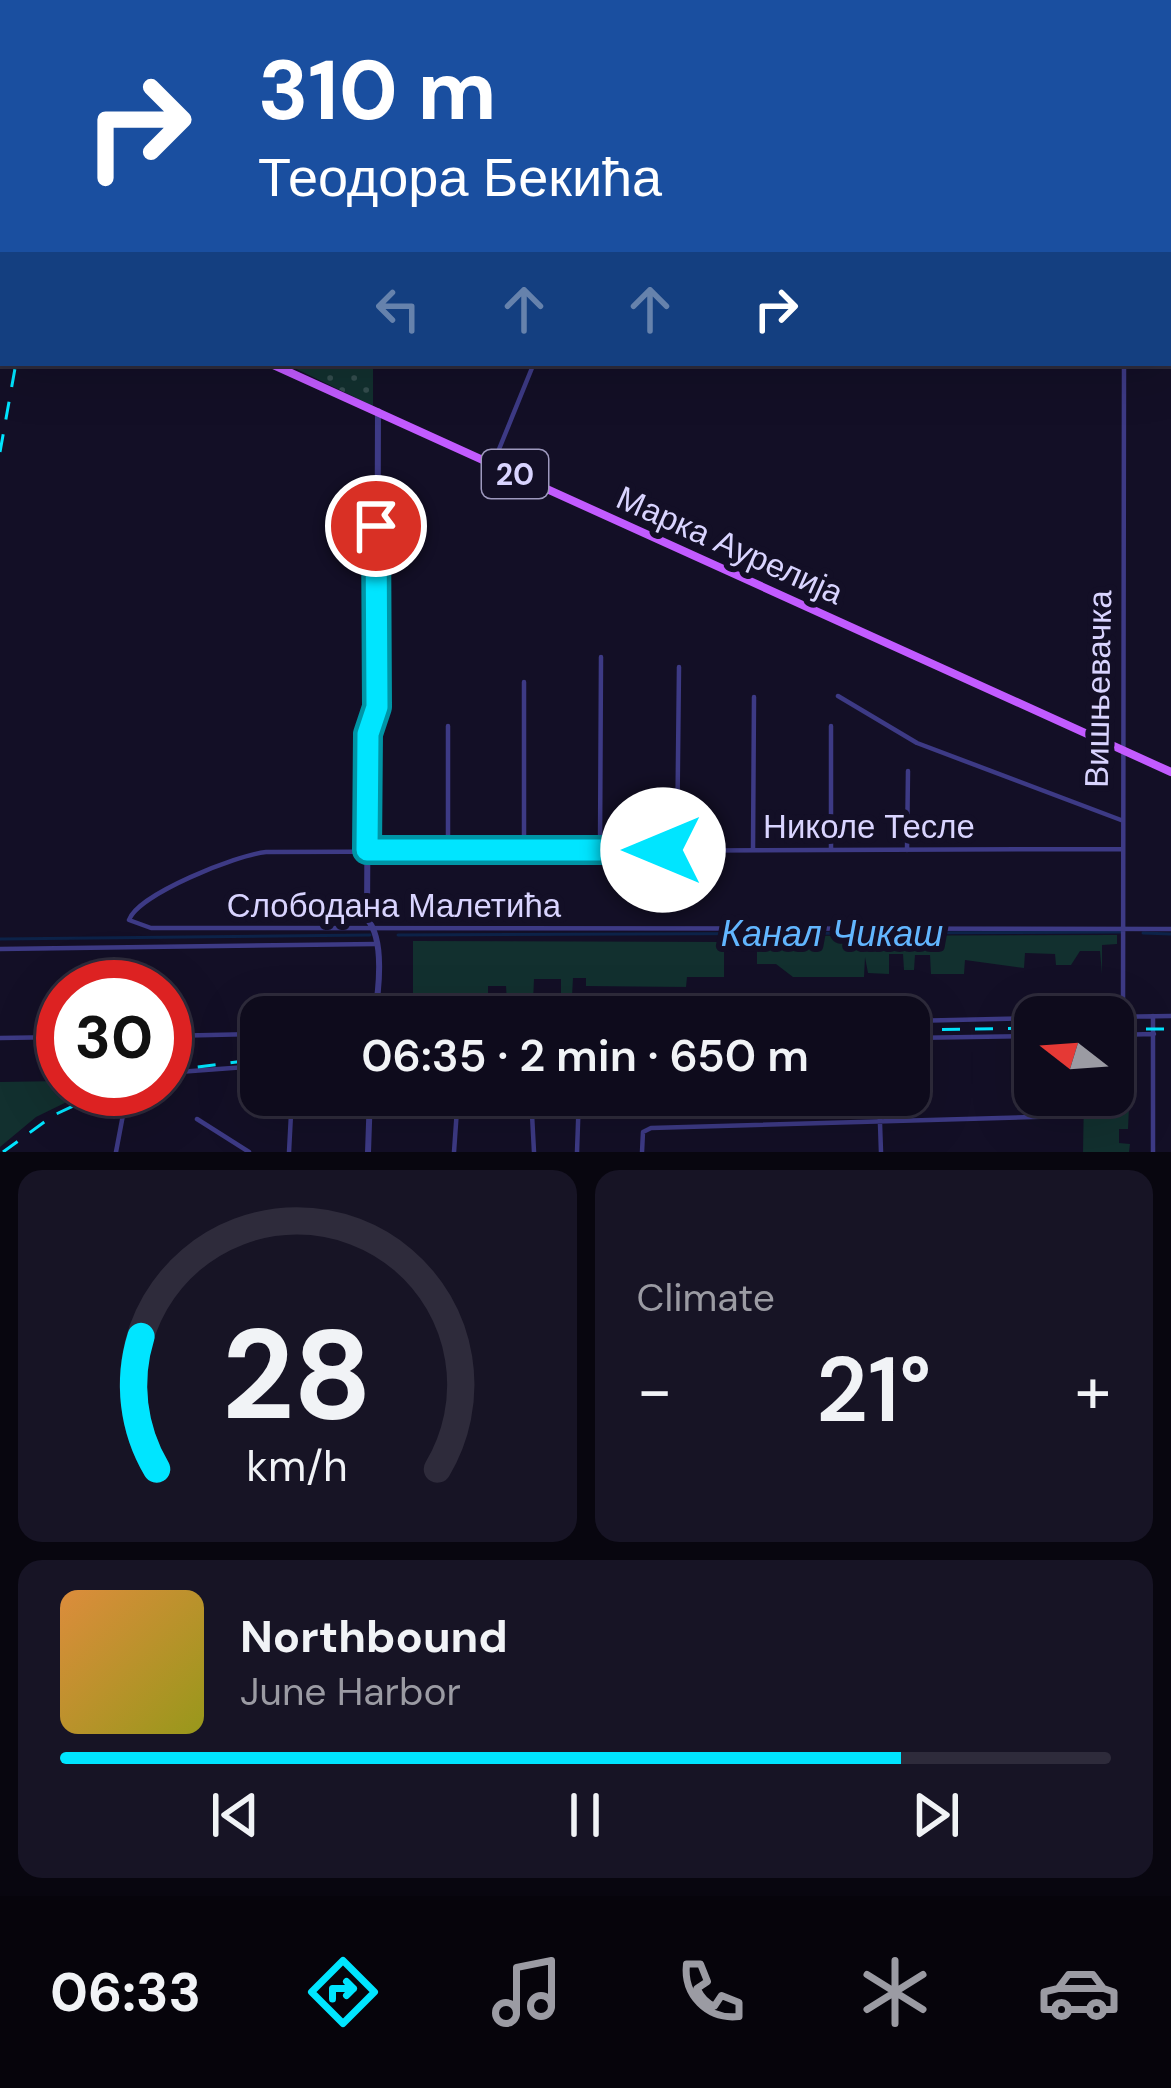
<!DOCTYPE html>
<html lang="en">
<head>
<meta charset="utf-8">
<style>
	:root { --surface:#0e0b1c; --page:#171425; --text:#f1f3f6; --muted:#9b9ba3; --line:#2e2b3b; --accent:#00e5ff }
	body { margin:0; font-family:"DM Sans",sans-serif; background:var(--page); color:var(--text); height:100vh; display:flex; flex-direction:column; font-size:45px; white-space:nowrap }
	* { box-sizing:border-box; margin:0 }
	p { font-size:39px; color:var(--muted) }
	.icon { flex:none; width:66px; height:66px; fill:none; stroke:currentColor; stroke-width:2; stroke-linecap:round; stroke-linejoin:round }
	.map { position:relative; height:1152px; overflow:hidden }
	.panel { display:flex; flex-direction:column; gap:18px; padding:18px; background:#08060f; flex:1 }
	.panel>* { flex:none }
	.banner { position:absolute; left:0px; top:0px; width:1173px; height:366px; box-shadow:0 12px 48px #0002,0 0 0 3px var(--line); background:#1a4fa0; color:#fff; overflow:hidden }
	.needle { width:78px; rotate:287deg }
	.fabs { position:absolute; left:1014px; top:996px; display:grid; gap:24px }
	.fabs a { display:grid; place-items:center; width:120px; height:120px; border-radius:24px; background:var(--surface); box-shadow:0 12px 48px #0002,0 0 0 3px var(--line); font-size:60px }
	.speed { position:absolute; left:36px; top:960px; display:flex; gap:24px; font-size:60px; font-weight:700; text-align:center }
	.speed>* { display:grid; place-content:center; width:156px; height:156px; border-radius:50%; background:var(--surface); box-shadow:0 12px 48px #0002,0 0 0 3px var(--line); line-height:1 }
	.speed .limit { border:18px solid #d22; background:#fff; color:#111 }
	.pin { position:absolute; display:grid; place-items:center; width:102px; height:102px; color:#fff; margin:-51px; border:6px solid #fff; border-radius:50%; box-shadow:0 3px 12px #0007 }
	.me { position:absolute; width:132px; margin:-66px; rotate:270deg; stroke-linejoin:round; filter:drop-shadow(0 0 9px #0008) }
	.turn { display:flex; align-items:center; gap:42px; height:252px; padding:0 60px; font-size:54px }
	.turn .icon { width:156px; height:156px; stroke-width:2.5 }
	.turn b { display:block; font-size:84px; line-height:102px }
	.lanes { display:flex; align-items:center; height:114px; padding:0 60px; background:#0003; justify-content:center; gap:60px; direction:ltr }
	.lanes .off { opacity:.35 }
	.big { font-size:90px; font-weight:600; line-height:1.1 }
	.panel .widget { flex:1; display:flex; flex-direction:column; justify-content:center; gap:18px; min-width:0; padding:0 42px; border-radius:24px; background:var(--page) }
	.panel .dial { align-items:center; gap:0 }
	.dial svg { height:312px; overflow:visible; fill:none; stroke:var(--line); stroke-width:7; stroke-linecap:round; text-anchor:middle }
	.dial text { fill:var(--text); stroke:none }
	.song { display:flex; align-items:center; gap:36px }
	.cover { width:144px; height:144px; border-radius:18px; background:linear-gradient(135deg,hsl(30 70% 55%),hsl(60 70% 35%)) }
	.played { height:12px; border-radius:6px; background:linear-gradient(90deg,var(--accent) 80%,var(--line) 80%) }
	.keys { display:flex; justify-content:space-around; direction:ltr }
	.heat { display:flex; justify-content:space-between; align-items:center; font-size:66px; direction:ltr }
	.panel .tiles { flex:1; display:grid; gap:18px; grid-template-columns:1fr 1fr }
	.widget:last-child { grid-column:span 2 }
	.trip { position:absolute; left:240px; top:996px; width:690px; height:120px; border-radius:24px; background:var(--surface); box-shadow:0 12px 48px #0002,0 0 0 3px var(--line); font-weight:600; line-height:120px; text-align:center }
	.tab-bar { display:flex; height:192px; justify-content:space-around; align-items:center; background:#06040b; color:var(--muted) }
	.tab-bar .icon { width:84px; height:84px }
	.tab-bar .on { color:var(--accent) }
	.tab-bar b { font-size:54px; color:var(--text) }
	.map>svg:first-child { display:block }
	.grass { fill:url(#grass-dots) }
	.green { fill:#12302f }
	.lines { fill:none; stroke-linecap:round; stroke-linejoin:round }
	.stream { stroke:#0c2248; stroke-width:3 }
	.minor { stroke:#3d3a85; stroke-width:4.5 }
	.tertiary { stroke:#3d3a85; stroke-width:6 }
	.primary { stroke:#c25bff; stroke-width:8 }
	.rail { stroke:#00e5ff; stroke-width:3; stroke-dasharray:18 15; stroke-linecap:butt }
	.route-casing { stroke:#0095a6; stroke-width:30 }
	.route { stroke:#00e5ff; stroke-width:21 }
	.labels { text-anchor:middle; dominant-baseline:central; stroke-width:12; stroke-linejoin:round; paint-order:stroke }
	.shield { fill:#130f26; stroke:#9e99be; stroke-width:3 }
	.shield-label { font-size:30px; font-weight:bold; fill:#d9d4ff }
	.street-label { font-size:33px; fill:#d9d4ff; stroke:#130f26 }
	.water-label { font-size:36px; font-style:italic; fill:#62b6ff; stroke:#130f26 }
</style>
</head>
<body>
<div class="map">
<svg width="1171" height="1152" viewBox="0 0 1171 1152">
	<defs>
		<pattern id="grass-dots" width="8" height="8" patternUnits="userSpaceOnUse" patternTransform="scale(3)"><rect width="8" height="8" fill="#12302f"/><path d="M2 2h.1M6 6h.1" fill="none" stroke="#344d4e" stroke-width="1.8" stroke-linecap="round"/></pattern>
	</defs>
	<rect width="100%" height="100%" fill="#130f26"/>
	<!-- grass -->
	<path class="grass" d="M284,363H373V406Z"/>
	<!-- green -->
	<path class="green" d="M1117,935V944L1102,945V974L1100,951H1080L1071,965H1056L1055,954L1025,953L1024,968L965,960L964,974H931L930,955H915L914,970H904L903,954H889V974L868,973L865,957L864,977H793L776,964H757V936Z
		M413,941L724,942V977H687L686,987L586,986V978H573L572,996H561V979H534L533,1002H507L506,986H488V996H413Z
		M1113,1053H1128L1127,1073H1119L1118,1083L1130,1084L1128,1129H1119V1143L1130,1144L1129,1152H1083L1084,1095H1113Z
		M63,1081V1089H80L79,1096L36,1117L0,1147V1082Z"/>
	<g class="lines">
		<!-- stream -->
		<path class="stream" d="M1143,933L1171,934
			M398,935L1122,932
			M0,939L370,935"/>
		<!-- minor -->
		<path class="minor" d="M493,464L534,363
			M838,696L917,743L1121,820
			M448,726V850
			M831,726V850
			M1122,849L266,852C237,855 138,894 129,920L151,928L1171,929
			M524,850V682
			M600,850L601,657
			M677,850L679,667
			M753,850L754,697
			M907,850L908,771
			M0,949L376,944
			M1123,1016L1124,363
			M1107,1017L1171,1016
			M909,1021L1035,1018
			M1113,1035L1154,1034
			M165,1036L261,1034
			M0,1038L63,1037
			M909,1038L1035,1036
			M165,1073L261,1066
			M531,1095L534,1152
			M879,1095L881,1152
			M197,1119L249,1152
			M116,1152L126,1099
			M289,1152L292,1095
			M454,1152L458,1095
			M577,1152L579,1095
			M642,1152L643,1132L651,1128L1066,1116
			M1153,1152V1016"/>
		<!-- tertiary -->
		<path class="tertiary" d="M374,1017C379,991 385,939 367,919L368,734L377,707L378,411
			M368,1152L370,1095"/>
		<!-- primary -->
		<path class="primary" d="M0,244L3,246
			M269,363L1171,772"/>
		<!-- rail -->
		<path class="rail" d="M72,3L73,0
			M0,452L16,363
			M1113,1029H1171
			M909,1030L1035,1028
			M165,1071L261,1059
			M3,1152L54,1115L110,1089"/>
	</g>
	<g class="lines">
		<defs>
			<path id="route" d="M376,526L377,707L368,734L367,850H663"/>
		</defs>
		<!-- route casing -->
		<use href="#route" class="route-casing"/>
		<!-- route -->
		<use href="#route" class="route"/>
	</g>
	<g class="labels">
		<!-- shield labels -->
		<rect class="shield" x="482" y="450" width="66" height="48" rx="9"/>
		<g class="shield-label">
			<text x="515" y="474">20</text>
		</g>
		<!-- street labels -->
		<g class="street-label">
			<text transform="translate(730 545) rotate(24)">Марка Аурелија</text>
			<text transform="translate(1098 689) rotate(-89)">Вишњевачка</text>
			<text x="869" y="826">Николе Тесле</text>
			<text x="394" y="905">Слободана Малетића</text>
		</g>
		<!-- water labels -->
		<g class="water-label">
			<text x="832" y="933">Канал Чикаш</text>
		</g>
	</g>
</svg>
<div class="fabs">
<a><svg class="needle" viewBox="-14 -14 28 28"><path d="M0-13l5 13h-10z" fill="#e53935"/><path d="M0 13l5-13h-10z" fill="#9b9ba3"/></svg></a>
</div>
<div class="speed"><div class="limit">30</div></div>
<div class="pin" style="left:376px;top:526px;background:#d93025"><svg class="icon" aria-label="arrive" viewBox="0 0 24 24"><path d="M6 21V4h12l-3 4 3 4H6"/></svg></div>
<svg class="me" style="left:663px;top:850px" viewBox="-20 -20 40 40"><circle r="19" fill="#fff"/><path d="M0-13L10 11 0 6-10 11z" fill="#00e5ff"/></svg>
<div class="trip">06:35 · 2 min · 650 m</div>
<div class="banner">
<div class="turn"><svg class="icon" aria-label="right" viewBox="0 0 24 24"><path d="M7 20v-9h11M14 6l5 5-5 5"/></svg><div><b>310 m</b>Теодора Бекића</div></div>
<div class="lanes"><svg class="icon off" aria-label="left" viewBox="0 0 24 24"><path d="M17 20v-9H6M10 6l-5 5 5 5"/></svg><svg class="icon off" aria-label="ahead" viewBox="0 0 24 24"><path d="M12 20V5M6 11l6-6 6 6"/></svg><svg class="icon off" aria-label="ahead" viewBox="0 0 24 24"><path d="M12 20V5M6 11l6-6 6 6"/></svg><svg class="icon" aria-label="right" viewBox="0 0 24 24"><path d="M7 20v-9h11M14 6l5 5-5 5"/></svg></div>
</div>
</div>
<section class="panel">
<div class="tiles">
<div class="widget dial"><svg viewBox="0 0 100 80">
<path d="M14 69A42 42 0 1 1 86 69"/>
<path d="M14 69A42 42 0 0 1 10 35" stroke="#00e5ff"/>
<text x="50" y="56" font-size="32" font-weight="700">28</text>
<text x="50" y="72" font-size="11">km/h</text>
</svg></div>
<div class="widget"><p>Climate</p>
<div class="heat"><a>−</a><b class="big">21°</b><a>+</a></div>
</div>
<div class="widget">
<div class="song"><i class="cover"></i><div><b>Northbound</b><p>June Harbor</p></div></div>
<div class="played"></div>
<div class="keys"><svg class="icon" aria-label="previous" viewBox="0 0 24 24"><path d="M18 5L8 12l10 7zM5 5v14"/></svg><svg class="icon" aria-label="pause" viewBox="0 0 24 24"><path d="M8 5v14M16 5v14"/></svg><svg class="icon" aria-label="next" viewBox="0 0 24 24"><path d="M6 5l10 7-10 7zM19 5v14"/></svg></div>
</div>
</div>
</section>
<nav class="tab-bar">
<b>06:33</b>
<svg class="icon on" aria-label="directions" viewBox="0 0 24 24"><path d="M12 3l9 9-9 9-9-9zM9 14v-3h6M13 9l2 2-2 2"/></svg>
<svg class="icon" aria-label="music" viewBox="0 0 24 24"><path d="M9 18V5l10-2v13"/><circle cx="6" cy="18" r="3"/><circle cx="16" cy="16" r="3"/></svg>
<svg class="icon" aria-label="phone" viewBox="0 0 24 24"><path d="M5 4h4l2 5-3 2q2 4 5 5l2-3 5 2v4C11 20 4 13 5 4z"/></svg>
<svg class="icon" aria-label="climate" viewBox="0 0 24 24"><path d="M12 3v18M4 7l16 10M4 17L20 7"/></svg>
<svg class="icon" aria-label="car" viewBox="0 0 24 24"><path d="M5 17H2v-5l4-1 3-4h7l3 4 3 1v5h-3M9 17h6M6 11h13"/><circle cx="7" cy="17" r="2"/><circle cx="17" cy="17" r="2"/></svg>
</nav>
</body>
</html>
